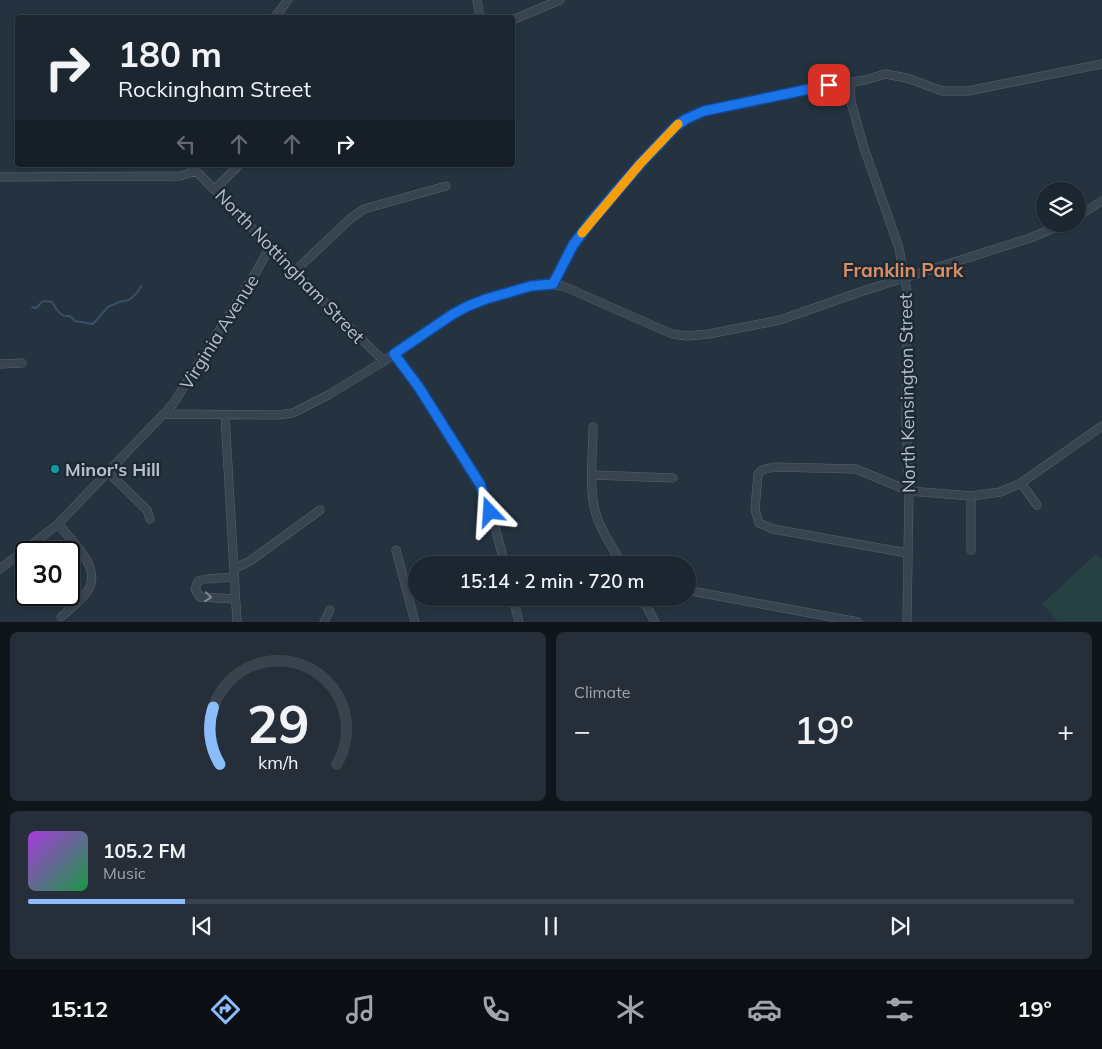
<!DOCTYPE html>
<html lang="en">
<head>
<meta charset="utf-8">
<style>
	:root { --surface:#1c2631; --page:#252e39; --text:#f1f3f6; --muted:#a0a5ab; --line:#3a434d; --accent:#8bbdfb }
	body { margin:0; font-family:Mulish,sans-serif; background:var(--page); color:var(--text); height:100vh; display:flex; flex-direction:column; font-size:19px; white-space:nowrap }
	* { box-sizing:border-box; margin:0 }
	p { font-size:16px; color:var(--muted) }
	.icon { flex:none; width:28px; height:28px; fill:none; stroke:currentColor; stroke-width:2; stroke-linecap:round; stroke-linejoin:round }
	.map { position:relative; height:622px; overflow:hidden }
	.drawer { display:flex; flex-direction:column; gap:10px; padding:10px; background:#0f151b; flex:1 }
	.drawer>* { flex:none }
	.guide { position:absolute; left:15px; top:15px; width:500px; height:152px; border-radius:5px; box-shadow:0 1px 4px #0004,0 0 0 1px var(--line); background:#1c2631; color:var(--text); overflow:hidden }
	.tools { position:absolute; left:1036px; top:182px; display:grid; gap:10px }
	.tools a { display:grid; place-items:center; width:50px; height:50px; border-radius:50%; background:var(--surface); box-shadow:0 1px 4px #0004,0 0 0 1px var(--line); font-size:25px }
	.speed { position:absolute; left:15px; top:541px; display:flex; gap:10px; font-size:25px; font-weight:700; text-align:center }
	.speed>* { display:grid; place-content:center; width:65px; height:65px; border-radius:50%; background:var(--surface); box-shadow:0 1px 4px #0004,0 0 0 1px var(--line); line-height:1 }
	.speed .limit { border:2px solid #111; border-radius:8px; background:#fff; color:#111 }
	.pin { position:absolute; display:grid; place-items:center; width:42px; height:42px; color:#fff; margin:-21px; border-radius:10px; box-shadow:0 2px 8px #0006 }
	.me { position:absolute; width:55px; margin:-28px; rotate:340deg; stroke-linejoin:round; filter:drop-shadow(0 0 4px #0008) }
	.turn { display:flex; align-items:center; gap:18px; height:105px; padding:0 20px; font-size:22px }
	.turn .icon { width:65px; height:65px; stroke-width:2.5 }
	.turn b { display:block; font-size:35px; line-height:42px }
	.lanes { display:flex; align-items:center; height:48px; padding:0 20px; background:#0003; justify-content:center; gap:25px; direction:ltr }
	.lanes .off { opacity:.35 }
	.big { font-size:38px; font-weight:600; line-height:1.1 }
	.drawer .card { flex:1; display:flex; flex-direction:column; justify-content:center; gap:8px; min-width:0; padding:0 18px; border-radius:8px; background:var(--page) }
	.drawer .dial { align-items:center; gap:0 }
	.dial svg { height:130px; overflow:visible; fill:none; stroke:var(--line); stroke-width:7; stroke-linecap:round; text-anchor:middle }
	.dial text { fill:var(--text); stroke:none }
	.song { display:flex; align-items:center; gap:15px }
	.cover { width:60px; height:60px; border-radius:8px; background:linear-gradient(135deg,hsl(280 70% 55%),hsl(140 70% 35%)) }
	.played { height:5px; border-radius:2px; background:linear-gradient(90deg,var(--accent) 15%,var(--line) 15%) }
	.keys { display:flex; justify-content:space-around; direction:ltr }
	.heat { display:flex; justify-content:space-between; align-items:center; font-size:28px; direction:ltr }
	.drawer .tiles { flex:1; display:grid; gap:10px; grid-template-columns:1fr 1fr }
	.card:last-child { grid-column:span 2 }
	.trip { position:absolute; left:408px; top:556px; width:288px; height:50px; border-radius:25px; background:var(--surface); box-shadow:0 1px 4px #0004,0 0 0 1px var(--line); font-weight:600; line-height:50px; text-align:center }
	.menu { display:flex; height:80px; justify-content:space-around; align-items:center; background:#0b0f14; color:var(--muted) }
	.menu .icon { width:35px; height:35px }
	.menu .selected { color:var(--accent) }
	.menu b { font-size:22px; color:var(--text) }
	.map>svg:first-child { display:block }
	.green { fill:#274142 }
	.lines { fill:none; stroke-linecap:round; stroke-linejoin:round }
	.stream { stroke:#384f69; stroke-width:2 }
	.minor-casing { stroke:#57626e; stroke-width:9 }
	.minor { stroke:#394451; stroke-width:8 }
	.oneway { stroke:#7e8894 }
	.route-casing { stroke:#114b97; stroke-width:12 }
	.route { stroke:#1a73e8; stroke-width:9 }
	.slow { stroke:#f59e0b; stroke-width:9 }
	.culture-dot { fill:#0f9aa8; stroke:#1e2936; stroke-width:2 }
	.labels { text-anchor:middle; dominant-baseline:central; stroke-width:5; stroke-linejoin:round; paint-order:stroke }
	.street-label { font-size:18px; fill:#b6bfcb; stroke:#1e2936 }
	.poi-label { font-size:18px; font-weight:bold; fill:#b6bfcb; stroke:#1e2936; text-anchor:start }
	.neighbourhood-label { font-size:19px; font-weight:bold; fill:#d98f63; stroke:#1e2936 }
</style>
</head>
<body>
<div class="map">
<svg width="1102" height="622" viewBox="0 0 1102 622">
	<rect width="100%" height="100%" fill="#253341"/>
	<!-- green -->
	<path class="green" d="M1096,554L1101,559L1102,558V621H1058L1042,604Z"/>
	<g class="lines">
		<!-- stream -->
		<path class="stream" d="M32,307L36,308L43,301L52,302C57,310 60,317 70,316L75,321L93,324L108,307L119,302L129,300L137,293L141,286"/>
		<defs>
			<path id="minor" d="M477,0L480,18
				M274,18L288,0
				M512,20L560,0
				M850,82L851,102L864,148L899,248L907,292L906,422L909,491L907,622
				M190,165C255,230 318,298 384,361
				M0,177L180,176L196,171
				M215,189L239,165
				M1078,216L1102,201
				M295,271L351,218L364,209L446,186
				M553,284L564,261L583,231L666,135L686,119L704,111L801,90L865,80L885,74L907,78L942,91H968L1102,64
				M394,354L417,386L479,484L495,527L505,565
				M0,364L22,363
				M165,414L277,415L293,413L330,394L384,361L453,313L468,306L486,299L531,286L547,284L563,286L672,334L687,336L709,334L780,320L860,292L1030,238L1064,224
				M225,415L237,622
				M593,427C593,452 589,481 594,506C598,527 612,547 623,565
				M109,473L147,510L150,519
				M593,475L673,478
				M1021,483L1037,505
				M58,524C72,541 105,570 86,593C79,602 70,609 61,617
				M396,550L415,622
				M971,550V496
				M907,553L773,529L759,523L755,509L758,474L762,470L774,467L856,469L909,491L971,496L1000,492L1021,483L1102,426
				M0,569L58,524L173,404L256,272L270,247
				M234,569L250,561L320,510
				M233,577L206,579L198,581L195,589L200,597L235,599
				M686,590L858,622
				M513,598L519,622
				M642,598L655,622
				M324,622L330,610"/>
		</defs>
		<!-- minor casing -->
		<use href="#minor" class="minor-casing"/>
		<!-- minor -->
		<use href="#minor" class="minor"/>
	</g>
	<!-- one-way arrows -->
	<defs><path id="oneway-chevron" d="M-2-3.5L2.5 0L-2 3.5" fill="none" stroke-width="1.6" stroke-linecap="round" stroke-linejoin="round" transform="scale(1.25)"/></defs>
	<use class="oneway" href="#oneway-chevron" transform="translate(208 597) rotate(6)"/>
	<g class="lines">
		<defs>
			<path id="route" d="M490,512L480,484L418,386L394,354L453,314L468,306L486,299L531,286L553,284L573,245L592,220L640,164L676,126L686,119L704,111L829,85"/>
		</defs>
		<!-- route casing -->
		<use href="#route" class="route-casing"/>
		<!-- route -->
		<use href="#route" class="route"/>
		<!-- slow -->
		<path class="slow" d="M582,233L640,164L678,124"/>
	</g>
	<!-- markers -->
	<circle class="culture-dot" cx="55" cy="469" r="5"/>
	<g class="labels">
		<!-- street labels -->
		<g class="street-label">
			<text transform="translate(290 266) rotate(46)">North Nottingham Street</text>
			<text transform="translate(219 332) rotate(-58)">Virginia Avenue</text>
			<text transform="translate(907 393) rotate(-91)">North Kensington Street</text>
		</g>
		<!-- poi labels -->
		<g class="poi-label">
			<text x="65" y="469">Minor's Hill</text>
		</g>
		<!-- neighbourhood labels -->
		<g class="neighbourhood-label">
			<text x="903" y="270">Franklin Park</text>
		</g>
	</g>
</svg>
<div class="tools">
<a><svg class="icon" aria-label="layers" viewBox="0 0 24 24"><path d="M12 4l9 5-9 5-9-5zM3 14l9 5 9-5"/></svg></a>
</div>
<div class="speed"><div class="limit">30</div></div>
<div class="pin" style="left:829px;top:85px;background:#d93025"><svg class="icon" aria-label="arrive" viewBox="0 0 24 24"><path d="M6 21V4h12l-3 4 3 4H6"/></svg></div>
<svg class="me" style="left:490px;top:512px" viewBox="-20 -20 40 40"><path d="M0-17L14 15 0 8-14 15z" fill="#1a73e8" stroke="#fff" stroke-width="4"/></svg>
<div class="trip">15:14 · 2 min · 720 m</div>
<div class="guide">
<div class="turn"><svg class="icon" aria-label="right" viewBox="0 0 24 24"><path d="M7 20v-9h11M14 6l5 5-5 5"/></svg><div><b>180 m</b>Rockingham Street</div></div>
<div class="lanes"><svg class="icon off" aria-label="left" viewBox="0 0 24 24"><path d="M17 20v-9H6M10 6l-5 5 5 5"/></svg><svg class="icon off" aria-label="ahead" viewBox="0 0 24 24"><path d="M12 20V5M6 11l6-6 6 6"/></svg><svg class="icon off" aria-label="ahead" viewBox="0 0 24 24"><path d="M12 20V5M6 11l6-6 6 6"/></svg><svg class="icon" aria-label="right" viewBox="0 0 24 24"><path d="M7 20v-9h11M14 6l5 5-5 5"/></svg></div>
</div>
</div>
<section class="drawer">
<div class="tiles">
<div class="card dial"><svg viewBox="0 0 100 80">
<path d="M14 69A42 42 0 1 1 86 69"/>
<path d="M14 69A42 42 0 0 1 10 34" stroke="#8bbdfb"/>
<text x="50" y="56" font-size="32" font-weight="700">29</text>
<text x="50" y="72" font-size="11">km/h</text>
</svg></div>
<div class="card"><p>Climate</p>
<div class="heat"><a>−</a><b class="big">19°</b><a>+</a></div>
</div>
<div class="card">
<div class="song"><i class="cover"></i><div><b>105.2 FM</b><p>Music</p></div></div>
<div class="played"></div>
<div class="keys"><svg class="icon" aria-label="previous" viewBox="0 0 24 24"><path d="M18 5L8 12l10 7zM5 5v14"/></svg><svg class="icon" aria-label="pause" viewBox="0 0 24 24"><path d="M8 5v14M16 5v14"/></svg><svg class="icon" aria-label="next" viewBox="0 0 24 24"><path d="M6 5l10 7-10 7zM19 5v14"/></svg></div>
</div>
</div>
</section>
<nav class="menu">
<b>15:12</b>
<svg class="icon selected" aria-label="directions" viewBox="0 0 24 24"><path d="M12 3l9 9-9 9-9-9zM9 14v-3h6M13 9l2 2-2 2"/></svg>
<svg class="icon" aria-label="music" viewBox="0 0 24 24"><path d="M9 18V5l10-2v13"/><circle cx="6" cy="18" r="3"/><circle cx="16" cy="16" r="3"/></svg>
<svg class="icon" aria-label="phone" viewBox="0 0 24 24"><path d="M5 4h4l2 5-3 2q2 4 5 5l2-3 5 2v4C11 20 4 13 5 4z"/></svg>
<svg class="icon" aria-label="climate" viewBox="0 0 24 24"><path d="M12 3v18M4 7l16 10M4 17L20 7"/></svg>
<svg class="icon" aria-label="car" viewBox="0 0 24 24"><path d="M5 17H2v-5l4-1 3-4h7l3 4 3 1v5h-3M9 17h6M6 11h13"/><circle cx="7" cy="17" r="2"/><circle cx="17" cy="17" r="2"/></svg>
<svg class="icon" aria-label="filters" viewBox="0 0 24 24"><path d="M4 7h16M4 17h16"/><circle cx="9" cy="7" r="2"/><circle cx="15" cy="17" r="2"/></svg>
<b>19°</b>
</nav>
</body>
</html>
